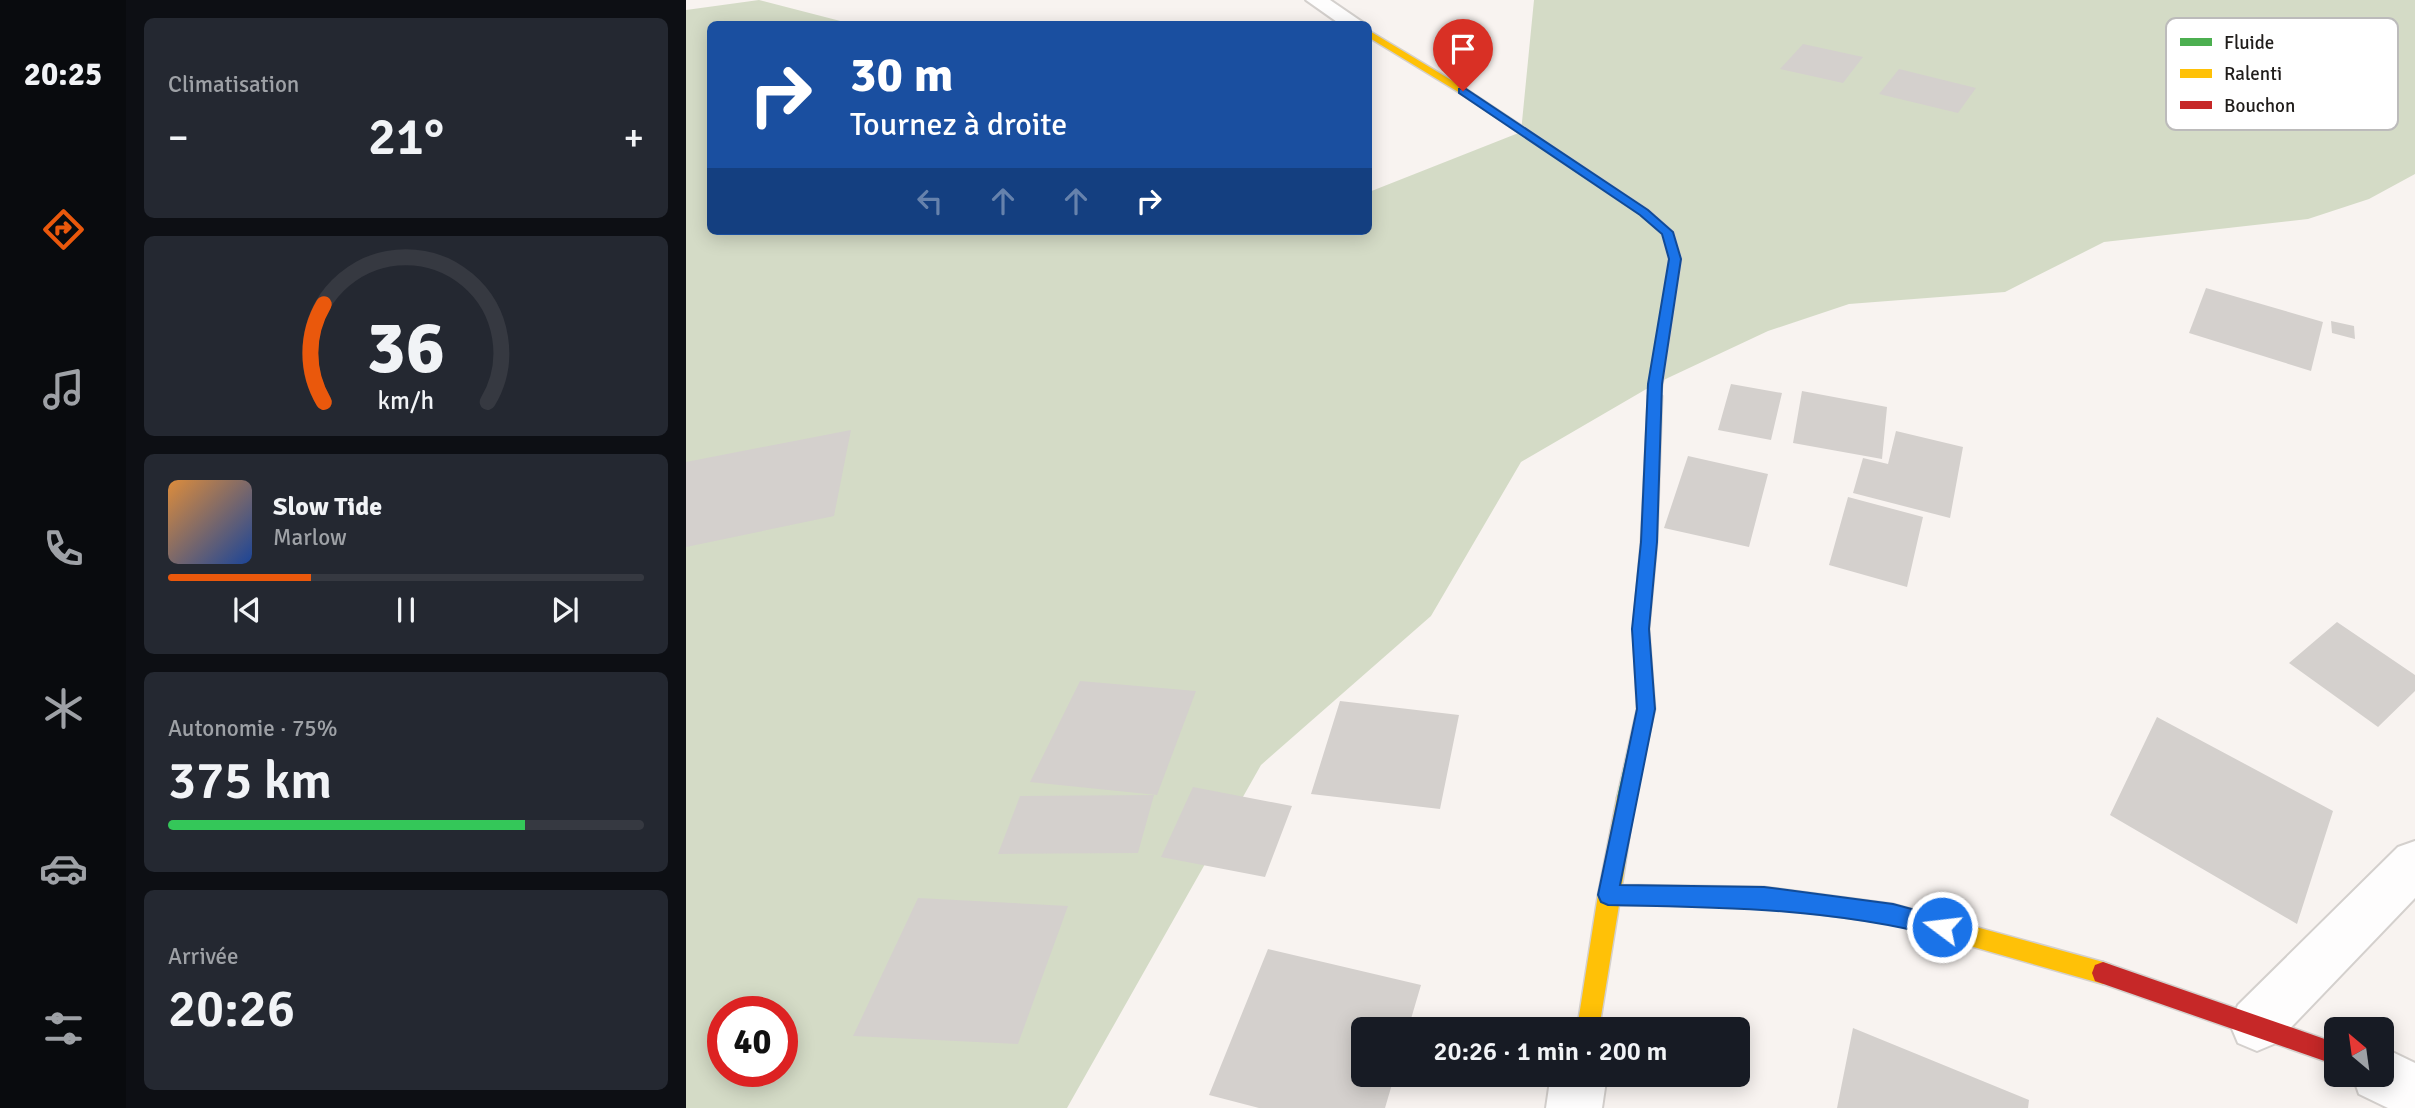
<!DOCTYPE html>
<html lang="fr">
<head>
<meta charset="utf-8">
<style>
	:root { --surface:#171b24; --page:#242831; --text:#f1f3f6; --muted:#9ea1a6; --line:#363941; --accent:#ea580c }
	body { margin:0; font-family:Signika,sans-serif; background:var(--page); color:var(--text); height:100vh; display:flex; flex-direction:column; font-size:26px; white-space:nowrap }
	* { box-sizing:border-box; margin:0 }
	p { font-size:23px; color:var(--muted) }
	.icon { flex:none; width:38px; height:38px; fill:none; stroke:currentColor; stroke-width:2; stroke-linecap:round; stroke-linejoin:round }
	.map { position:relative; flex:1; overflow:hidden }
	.sheet { display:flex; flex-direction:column; gap:18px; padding:18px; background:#0d0f14; width:560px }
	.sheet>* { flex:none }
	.guide { position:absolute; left:21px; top:21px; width:665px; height:214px; border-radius:10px; box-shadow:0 4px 18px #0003; background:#1a4fa0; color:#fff; overflow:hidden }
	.needle { width:46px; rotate:331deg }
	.fabs { position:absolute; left:1638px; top:1017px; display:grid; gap:14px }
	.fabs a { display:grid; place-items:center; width:70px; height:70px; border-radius:10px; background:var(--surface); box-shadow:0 4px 18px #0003; font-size:35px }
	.speed { position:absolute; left:21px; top:996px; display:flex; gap:14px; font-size:35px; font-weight:700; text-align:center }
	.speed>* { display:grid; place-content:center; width:91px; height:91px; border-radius:50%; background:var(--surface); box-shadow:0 4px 18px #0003; line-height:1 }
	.speed .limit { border:10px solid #d22; background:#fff; color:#111 }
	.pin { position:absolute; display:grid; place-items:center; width:60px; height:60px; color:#fff; margin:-72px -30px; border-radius:50% 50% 50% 0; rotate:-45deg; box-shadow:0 0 7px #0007 }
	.pin .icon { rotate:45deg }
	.me { position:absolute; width:77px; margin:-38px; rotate:285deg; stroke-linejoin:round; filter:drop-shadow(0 0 5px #0008) }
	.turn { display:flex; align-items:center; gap:24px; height:147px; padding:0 28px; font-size:32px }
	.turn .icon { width:91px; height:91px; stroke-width:2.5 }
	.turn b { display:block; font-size:49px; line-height:60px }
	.lanes { display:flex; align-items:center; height:66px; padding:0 28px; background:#0003; justify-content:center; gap:35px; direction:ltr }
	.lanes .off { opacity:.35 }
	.big { font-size:52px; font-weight:600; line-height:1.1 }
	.sheet .card { flex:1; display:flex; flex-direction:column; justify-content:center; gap:10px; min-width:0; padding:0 24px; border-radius:10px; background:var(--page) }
	.sheet .dial { align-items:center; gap:0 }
	.dial svg { height:182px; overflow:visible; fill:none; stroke:var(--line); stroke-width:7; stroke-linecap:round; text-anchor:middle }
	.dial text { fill:var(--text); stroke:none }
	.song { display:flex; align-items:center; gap:21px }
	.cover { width:84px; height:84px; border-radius:10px; background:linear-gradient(135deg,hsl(30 70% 55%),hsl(220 70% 35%)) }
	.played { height:7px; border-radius:4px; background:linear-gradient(90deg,var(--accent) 30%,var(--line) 30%) }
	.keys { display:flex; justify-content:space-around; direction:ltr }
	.heat { display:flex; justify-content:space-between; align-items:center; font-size:38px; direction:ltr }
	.charge { height:10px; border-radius:5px; background:linear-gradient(90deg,#34c759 75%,var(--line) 0) }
	.trip { position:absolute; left:665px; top:1017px; width:399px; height:70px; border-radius:10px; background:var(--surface); box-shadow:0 4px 18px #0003; font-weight:600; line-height:70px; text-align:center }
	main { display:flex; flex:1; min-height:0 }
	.dock { display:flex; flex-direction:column; width:126px; justify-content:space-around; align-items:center; background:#090b0e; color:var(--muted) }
	.dock .icon { width:49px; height:49px }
	.dock .selected { color:var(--accent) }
	.dock b { font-size:32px; color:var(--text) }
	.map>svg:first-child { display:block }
	.forest { fill:#d4dbc6; fill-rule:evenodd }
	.building { fill:#d4d0cd }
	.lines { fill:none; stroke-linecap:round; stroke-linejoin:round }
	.street-casing { stroke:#d4d0cd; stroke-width:4 }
	.fast-casing { stroke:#d4d0cd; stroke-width:3 }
	.slow-casing { stroke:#d4d0cd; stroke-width:3 }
	.jam-casing { stroke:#d4d0cd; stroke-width:3 }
	.street { fill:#fefdfd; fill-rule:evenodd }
	.fast { fill:#4caf50; fill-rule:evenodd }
	.slow { fill:#ffc107; fill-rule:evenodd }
	.jam { fill:#c62828; fill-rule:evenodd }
	.route { fill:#1a73e8; stroke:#114b97; stroke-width:2 }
	.key { fill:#fff; stroke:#bcbbbb; stroke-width:2 }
	.key-label { font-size:19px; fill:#201d1b }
</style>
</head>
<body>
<main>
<nav class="dock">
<b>20:25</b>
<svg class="icon selected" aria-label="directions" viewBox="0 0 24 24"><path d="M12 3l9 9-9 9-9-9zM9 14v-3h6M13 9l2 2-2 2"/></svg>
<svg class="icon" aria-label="music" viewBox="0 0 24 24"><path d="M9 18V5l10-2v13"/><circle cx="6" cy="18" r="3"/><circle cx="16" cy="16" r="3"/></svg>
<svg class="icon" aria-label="phone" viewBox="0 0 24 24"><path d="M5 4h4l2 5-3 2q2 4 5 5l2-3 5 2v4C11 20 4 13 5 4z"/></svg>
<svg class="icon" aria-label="climate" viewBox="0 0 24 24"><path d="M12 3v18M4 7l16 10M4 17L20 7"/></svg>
<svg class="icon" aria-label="car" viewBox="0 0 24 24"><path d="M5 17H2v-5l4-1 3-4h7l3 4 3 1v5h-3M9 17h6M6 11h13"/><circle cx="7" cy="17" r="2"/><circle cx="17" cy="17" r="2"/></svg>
<svg class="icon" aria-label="filters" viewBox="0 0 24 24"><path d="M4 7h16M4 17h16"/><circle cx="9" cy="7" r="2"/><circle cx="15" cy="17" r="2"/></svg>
</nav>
<section class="sheet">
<div class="card"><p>Climatisation</p>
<div class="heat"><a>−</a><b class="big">21°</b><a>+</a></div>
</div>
<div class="card dial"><svg viewBox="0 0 100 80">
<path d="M14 69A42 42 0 1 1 86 69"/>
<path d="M14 69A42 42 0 0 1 14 26" stroke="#ea580c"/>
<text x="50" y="56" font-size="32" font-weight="700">36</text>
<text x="50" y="72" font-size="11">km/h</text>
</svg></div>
<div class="card">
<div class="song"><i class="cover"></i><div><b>Slow Tide</b><p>Marlow</p></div></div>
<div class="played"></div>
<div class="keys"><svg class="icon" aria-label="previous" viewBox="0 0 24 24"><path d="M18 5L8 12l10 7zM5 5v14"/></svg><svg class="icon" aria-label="pause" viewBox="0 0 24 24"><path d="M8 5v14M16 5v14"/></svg><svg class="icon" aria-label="next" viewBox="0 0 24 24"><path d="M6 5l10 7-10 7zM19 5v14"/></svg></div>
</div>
<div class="card"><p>Autonomie · 75%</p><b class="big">375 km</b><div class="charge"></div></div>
<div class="card"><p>Arrivée</p><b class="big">20:26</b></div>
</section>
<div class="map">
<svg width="1729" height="1108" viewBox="0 0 1729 1108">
	<rect width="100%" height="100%" fill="#f8f3f0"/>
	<!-- forest -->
	<path class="forest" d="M73,0L166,24H24V231H682L683,192L835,132L848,0H1729V174L1683,199L1622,219L1418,242L1319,292L1163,304L1082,331L969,384L835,462L745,616L575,765L381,1108H0V10ZM37,1012H96V1071H37Z"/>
	<!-- building -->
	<path class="building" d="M1117,44L1177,57L1157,83L1094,69Z
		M1213,69L1290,88L1272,113L1193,94Z
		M1520,288L1637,322L1625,371L1503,333Z
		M1645,321L1668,326L1669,339L1646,333Z
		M1045,384L1096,393L1085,440L1032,430Z
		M1116,391L1201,407L1196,459L1107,443Z
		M165,430L148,516L0,547V462Z
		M1210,431L1277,447L1264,518L1167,493L1177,458L1202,464Z
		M1002,456L1082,474L1063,547L978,528Z
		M1162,497L1237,517L1221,587L1143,565Z
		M1651,622L1729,675V691L1692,727L1603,663Z
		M394,681L510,691L471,795L344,782Z
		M654,701L773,715L754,809L625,794Z
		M1471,717L1647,811L1611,924L1424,815Z
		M507,787L606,806L579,877L475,857Z
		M468,795L452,853L312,854L334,796Z
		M232,898L382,906L332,1044L167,1036Z
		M582,949L735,985L722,1029H677V1074H709L699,1108H573L523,1095Z
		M1167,1028L1343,1100L1342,1108H1151Z"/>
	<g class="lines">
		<defs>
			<path id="street" d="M620,0H644L679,24H654Z
				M1729,841V898L1590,1043L1571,1051L1552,1043L1544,1024L1552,1005L1712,847Z
				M1696,1047L1729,1063V1108H1702L1673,1094L1666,1074H1696Z
				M865,1074H921L916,1108H860Z"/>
			<path id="fast" d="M969,391L976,396L971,542L963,629L969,709L949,798L947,804L940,807L933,804L931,798L951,709L947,629L955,542L962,396Z"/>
			<path id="slow" d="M682,30L780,89L962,210L987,232L995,259L974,399H964L962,396L983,259L976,233L954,214L774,93L682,37Z
				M940,789L947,792L949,798L936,885L1078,887L1207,904L1417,962L1425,965L1428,973L1425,981L1417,984L1207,924L1078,907L933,905L913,1029H891L912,895L931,798L933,792Z"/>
			<path id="jam" d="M1417,962L1650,1043V1065L1409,981L1406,973L1409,965Z"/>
		</defs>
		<!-- street casing -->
		<use href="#street" class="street-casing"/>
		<!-- fast casing -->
		<use href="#fast" class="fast-casing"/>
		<!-- slow casing -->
		<use href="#slow" class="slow-casing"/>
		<!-- jam casing -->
		<use href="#jam" class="jam-casing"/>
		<!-- street -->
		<use href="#street" class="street"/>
		<!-- fast -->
		<use href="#fast" class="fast"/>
		<!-- slow -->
		<use href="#slow" class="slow"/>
		<!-- jam -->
		<use href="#jam" class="jam"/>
	</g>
	<!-- route -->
	<path class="route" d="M773,89H780L962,210L987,232L995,259L976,384L971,542L963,629L969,709L934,885L1078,887L1207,904L1263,919L1266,927L1263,934L1256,937C1144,908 1037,907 922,905L915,902L912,895L951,709L946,629L955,542L962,384L983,259L976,234L954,215L773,93Z"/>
	<!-- legend -->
	<rect x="1480" y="18" width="232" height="112" rx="10" class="key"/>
	<rect x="1494" y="38" width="32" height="8" fill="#4caf50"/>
	<rect x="1494" y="69" width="32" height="9" fill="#ffc107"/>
	<rect x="1494" y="101" width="32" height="8" fill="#c62828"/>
	<g class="key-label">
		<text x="1538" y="49">Fluide</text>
		<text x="1538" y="80">Ralenti</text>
		<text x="1538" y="112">Bouchon</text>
	</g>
</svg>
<div class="fabs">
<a><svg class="needle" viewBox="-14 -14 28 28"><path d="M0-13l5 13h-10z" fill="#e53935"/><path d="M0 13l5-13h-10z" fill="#9ea1a6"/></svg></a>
</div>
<div class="speed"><div class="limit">40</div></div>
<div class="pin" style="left:777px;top:91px;background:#d93025"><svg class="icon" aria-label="arrive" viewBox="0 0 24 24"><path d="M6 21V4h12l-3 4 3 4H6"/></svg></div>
<svg class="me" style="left:1256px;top:927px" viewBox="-20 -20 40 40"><circle r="17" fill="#1a73e8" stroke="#fff" stroke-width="3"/><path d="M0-11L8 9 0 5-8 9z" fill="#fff"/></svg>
<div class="trip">20:26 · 1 min · 200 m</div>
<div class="guide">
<div class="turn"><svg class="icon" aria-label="right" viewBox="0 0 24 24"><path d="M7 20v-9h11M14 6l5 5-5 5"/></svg><div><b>30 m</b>Tournez à droite</div></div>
<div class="lanes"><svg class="icon off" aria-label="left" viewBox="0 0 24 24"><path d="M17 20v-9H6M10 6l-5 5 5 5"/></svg><svg class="icon off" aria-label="ahead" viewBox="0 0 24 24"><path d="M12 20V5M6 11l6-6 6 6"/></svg><svg class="icon off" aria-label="ahead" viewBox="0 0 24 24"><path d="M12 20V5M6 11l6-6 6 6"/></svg><svg class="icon" aria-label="right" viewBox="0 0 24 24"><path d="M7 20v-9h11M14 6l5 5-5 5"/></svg></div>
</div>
</div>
</main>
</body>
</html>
